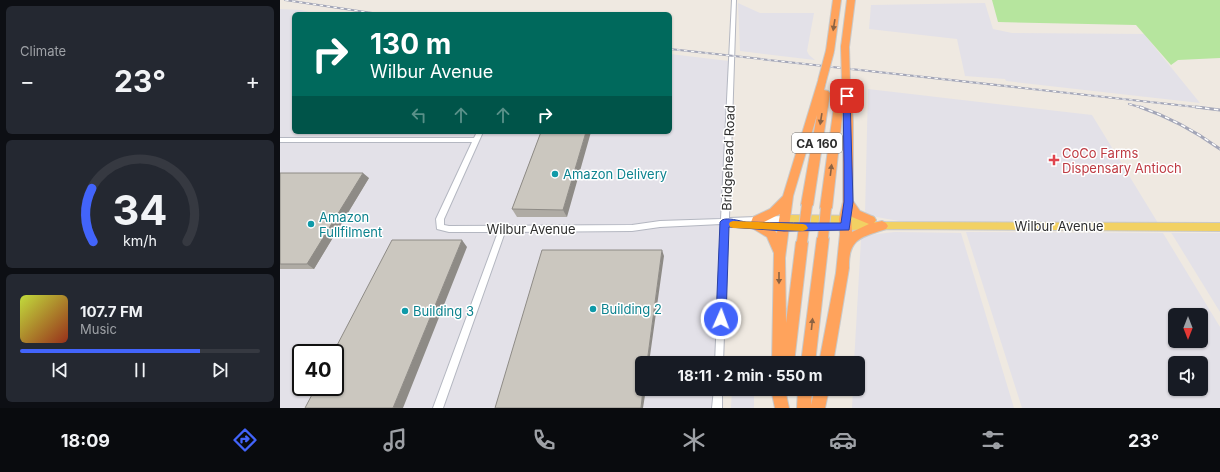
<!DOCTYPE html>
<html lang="en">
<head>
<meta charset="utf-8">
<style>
	:root { --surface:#171b24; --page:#242831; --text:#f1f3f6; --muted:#9ea1a6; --line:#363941; --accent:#4264fb }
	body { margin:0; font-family:Inter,sans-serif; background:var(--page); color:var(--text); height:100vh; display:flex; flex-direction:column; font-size:15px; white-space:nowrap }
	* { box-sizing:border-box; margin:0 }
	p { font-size:13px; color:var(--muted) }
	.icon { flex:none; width:22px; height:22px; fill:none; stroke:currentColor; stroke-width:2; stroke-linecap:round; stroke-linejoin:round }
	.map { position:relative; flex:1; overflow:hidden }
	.side { display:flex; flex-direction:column; gap:6px; padding:6px; background:#0d0f14; width:280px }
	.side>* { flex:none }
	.banner { position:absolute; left:12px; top:12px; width:380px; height:122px; border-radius:6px; box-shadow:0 1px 3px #0004; background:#00695c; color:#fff; overflow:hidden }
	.needle { width:26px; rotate:180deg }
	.controls { position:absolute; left:888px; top:308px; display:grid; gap:8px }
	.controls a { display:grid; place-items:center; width:40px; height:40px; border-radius:6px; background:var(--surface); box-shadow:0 1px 3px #0004; font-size:20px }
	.speed { position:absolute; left:12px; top:344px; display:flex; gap:8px; font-size:20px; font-weight:700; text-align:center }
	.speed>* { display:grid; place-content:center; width:52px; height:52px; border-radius:50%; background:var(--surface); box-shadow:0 1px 3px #0004; line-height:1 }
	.speed .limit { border:2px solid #111; border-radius:6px; background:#fff; color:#111 }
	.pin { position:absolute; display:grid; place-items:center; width:34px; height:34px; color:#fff; margin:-17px; border-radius:8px; box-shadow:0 2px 6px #0006 }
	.me { position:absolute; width:44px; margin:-22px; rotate:2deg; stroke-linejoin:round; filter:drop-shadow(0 0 3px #0008) }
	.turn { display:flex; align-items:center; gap:14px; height:84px; padding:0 12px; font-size:18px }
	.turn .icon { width:52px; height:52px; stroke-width:2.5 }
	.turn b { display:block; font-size:28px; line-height:34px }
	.lanes { display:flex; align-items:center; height:38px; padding:0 12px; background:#0003; justify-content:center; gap:20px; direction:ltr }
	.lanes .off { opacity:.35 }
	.big { font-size:30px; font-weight:700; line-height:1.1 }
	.side .card { flex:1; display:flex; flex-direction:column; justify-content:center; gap:6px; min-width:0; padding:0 14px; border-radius:6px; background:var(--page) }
	.side .dial { align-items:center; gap:0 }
	.dial svg { height:104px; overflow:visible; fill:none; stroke:var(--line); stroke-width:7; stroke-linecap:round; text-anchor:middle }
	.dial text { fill:var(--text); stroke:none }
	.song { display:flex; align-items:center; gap:12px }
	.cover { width:48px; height:48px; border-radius:6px; background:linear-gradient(135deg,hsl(70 70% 55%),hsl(10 70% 35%)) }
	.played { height:4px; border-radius:2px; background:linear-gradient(90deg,var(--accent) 75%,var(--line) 75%) }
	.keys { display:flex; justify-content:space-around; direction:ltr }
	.heat { display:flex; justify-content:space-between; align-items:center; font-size:22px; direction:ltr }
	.trip { position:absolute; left:355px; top:356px; width:230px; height:40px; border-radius:6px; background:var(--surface); box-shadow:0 1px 3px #0004; font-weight:700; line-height:40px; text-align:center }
	.menu { display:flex; height:64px; justify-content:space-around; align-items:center; background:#090b0e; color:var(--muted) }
	.menu .icon { width:28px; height:28px }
	.menu .selected { color:var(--accent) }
	.menu b { font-size:18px; color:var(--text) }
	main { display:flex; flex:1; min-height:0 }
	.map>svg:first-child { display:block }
	.industrial { fill:#e3e1e8; fill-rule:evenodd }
	.green { fill:#b6e59e }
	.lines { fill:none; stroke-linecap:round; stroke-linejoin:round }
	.minor-casing { stroke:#b4b7c1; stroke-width:2 }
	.major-casing { stroke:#c9c9c9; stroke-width:2 }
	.highway-casing { stroke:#c9c9c9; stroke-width:2 }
	.minor { fill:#fff; fill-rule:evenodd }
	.major { fill:#f2d163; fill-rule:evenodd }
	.highway { fill:#ffa35c; fill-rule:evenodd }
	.rail-far1-casing { stroke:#a3a6b8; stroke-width:2 }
	.rail-casing { stroke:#a3a6b8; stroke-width:3 }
	.rail-far1 { stroke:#fff; stroke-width:1; stroke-dasharray:3.5; stroke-linecap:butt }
	.rail { stroke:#fff; stroke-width:1.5; stroke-dasharray:4.5; stroke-linecap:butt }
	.highway-bridge-far1-casing { stroke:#c9c9c9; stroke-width:10; stroke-linecap:butt }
	.highway-bridge-casing { stroke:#c9c9c9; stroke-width:12; stroke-linecap:butt }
	.highway-bridge-far1 { stroke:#ffa35c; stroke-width:8 }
	.highway-bridge { stroke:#ffa35c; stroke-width:10 }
	.wall { fill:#afaba4 }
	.shaded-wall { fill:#8e8b86 }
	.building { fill:#cbc7bf; stroke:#8e8b86 }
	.oneway { fill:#8c6343 }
	.route { fill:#4264fb; stroke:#2b41a3 }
	.slow { fill:#f59e0b }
	.health-dot { fill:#e0444e; stroke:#fff; stroke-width:1.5 }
	.culture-dot { fill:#0f9aa8; stroke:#fff; stroke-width:1.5 }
	.labels { text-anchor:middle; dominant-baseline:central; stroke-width:3; stroke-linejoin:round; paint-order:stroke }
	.shield { fill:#fff; stroke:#6d6d6d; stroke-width:1 }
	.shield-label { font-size:12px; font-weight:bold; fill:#2e2e2e }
	.health-label { font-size:13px; fill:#be3a42; stroke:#fff; text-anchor:start }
	.street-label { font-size:13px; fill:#2e2e2e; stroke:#fff }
	.culture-label { font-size:13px; fill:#0d838f; stroke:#fff; text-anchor:start }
</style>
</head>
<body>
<main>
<section class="side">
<div class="card"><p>Climate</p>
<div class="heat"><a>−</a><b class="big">23°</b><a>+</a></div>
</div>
<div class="card dial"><svg viewBox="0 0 100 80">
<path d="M14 69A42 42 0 1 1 86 69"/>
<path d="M14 69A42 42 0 0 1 13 28" stroke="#4264fb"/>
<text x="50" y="56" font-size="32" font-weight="700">34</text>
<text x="50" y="72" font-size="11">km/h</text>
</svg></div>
<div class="card">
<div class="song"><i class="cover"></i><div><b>107.7 FM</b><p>Music</p></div></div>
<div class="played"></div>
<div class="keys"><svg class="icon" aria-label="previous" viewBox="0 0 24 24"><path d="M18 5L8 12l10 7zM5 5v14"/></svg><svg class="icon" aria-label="pause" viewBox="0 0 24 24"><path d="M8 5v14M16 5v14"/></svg><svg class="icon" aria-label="next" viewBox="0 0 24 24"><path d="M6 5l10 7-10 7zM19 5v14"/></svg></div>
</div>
</section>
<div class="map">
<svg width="940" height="408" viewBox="0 0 940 408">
	<rect width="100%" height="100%" fill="#efe9e1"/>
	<!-- industrial -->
	<path class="industrial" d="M458,3L480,13H534L527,51L529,55L535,60L460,51Z
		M705,3L713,29L732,33L864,34L920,103L726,81L725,79L685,76L677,39L589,29L591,5Z
		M0,9L21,10L37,14H14V132H390V54L449,61L436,363H362V389H434L433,408H0ZM21,353H55V387H21Z
		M588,89L812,115L878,223L625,222L585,215Z
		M615,232L681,233L734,408H572L573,389H578V363H574L581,239L588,235Z
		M686,232L883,233L940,327V408H742ZM895,315H921V341H895ZM895,363H921V389H895Z
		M891,233H940V312L892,234Z
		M452,389H474V408H451Z"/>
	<!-- green -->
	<path class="green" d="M712,0H940V58L898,60L891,65L856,25L718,22Z"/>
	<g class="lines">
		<defs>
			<path id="minor" d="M452,0H456L449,218L505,216L508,217L509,219L508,221L505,222L483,223L507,225L508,227L507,229L504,230L453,227L448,224L443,363H435L441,224L380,227L352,231L225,232L163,408H153L218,232H169L157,229L156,219L192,142H0V138H194L197,132H203L164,219V225L169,226L352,225L380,221L441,219Z
				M434,389H442V408H432Z"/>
			<path id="major" d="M505,215L591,216L594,217L596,220L595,222L940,223V231L618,229L504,231L501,230L499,227L501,224L504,223H546H505L502,222L500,219L502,216Z"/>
			<path id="highway" d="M553,0H561L554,51L550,54L546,51Z
				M567,0H575L569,47L565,50L561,47Z
				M542,78L546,81L544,90L548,91L550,93L533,205L531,208L527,209L523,208L521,205L537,115L513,196L505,258L506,323L516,242L518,239L522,237L526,239L528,242L514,363H492L494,253L487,237L472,228L470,225L473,217L490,209L503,196L538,81ZM500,214L497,233L492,228L482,223Z
				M566,79L570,82L573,122V201L580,211L594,217L596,220L594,223L602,221L606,223L608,226L606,229C582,237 568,238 569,268L553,363H539L556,273L560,234L559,219L563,202V109L552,208L550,211L546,212L542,211L540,208L557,84L558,82ZM571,216L572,217L589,224L572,232Z
				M543,233L547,235L549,238L535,363H521L537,238L539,235Z
				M491,389H505L509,408H495Z
				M518,389H532L531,405L535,389H549L545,408H517Z"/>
		</defs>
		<!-- minor casing -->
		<use href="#minor" class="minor-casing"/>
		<!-- major casing -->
		<use href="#major" class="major-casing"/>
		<!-- highway casing -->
		<use href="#highway" class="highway-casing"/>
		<!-- minor -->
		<use href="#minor" class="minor"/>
		<!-- major -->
		<use href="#major" class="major"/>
		<!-- highway -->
		<use href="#highway" class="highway"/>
		<defs>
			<path id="rail-far1" d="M5,0L99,14
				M390,49L925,108
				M849,104L863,108"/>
			<path id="rail" d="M860,107C889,117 915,131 940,149
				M916,107L940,110"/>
		</defs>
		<!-- rail-far1 casing -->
		<use href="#rail-far1" class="rail-far1-casing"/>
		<!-- rail casing -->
		<use href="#rail" class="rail-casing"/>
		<!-- rail-far1 -->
		<use href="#rail-far1" class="rail-far1"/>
		<!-- rail -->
		<use href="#rail" class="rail"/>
		<defs>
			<path id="highway-bridge-far1" d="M565,47L566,82
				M542,81L550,51"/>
			<path id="highway-bridge" d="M543,238L546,208
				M522,242L527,205"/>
		</defs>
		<!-- highway-bridge-far1 casing -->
		<use href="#highway-bridge-far1" class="highway-bridge-far1-casing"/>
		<!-- highway-bridge casing -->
		<use href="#highway-bridge" class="highway-bridge-casing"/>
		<!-- highway-bridge-far1 -->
		<use href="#highway-bridge-far1" class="highway-bridge-far1"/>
		<!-- highway-bridge -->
		<use href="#highway-bridge" class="highway-bridge"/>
	</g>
	<!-- wall -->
	<path class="wall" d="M261,132L287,217H237L232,209Z
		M0,173L89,178L34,269H0Z"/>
	<!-- shaded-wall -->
	<path class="shaded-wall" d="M306,132H311L287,217L283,210Z
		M83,173L89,178L34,269L27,264Z
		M182,240L187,247L123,408H113Z
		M382,250L384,256L369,363H367Z
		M363,389H366L363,408H361Z"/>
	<!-- building -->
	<path class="building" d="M261,132H306L283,210L232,209Z
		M0,173H83L27,264H0Z
		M112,240H182L113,408H25L36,387H55V353H53Z
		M262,250H382L367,363H362V389H363L361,408H215Z"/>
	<!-- one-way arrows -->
	<defs><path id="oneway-solid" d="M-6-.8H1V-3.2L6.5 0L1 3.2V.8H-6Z"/></defs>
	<g class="oneway">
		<use href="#oneway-solid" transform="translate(554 25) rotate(99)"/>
		<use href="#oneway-solid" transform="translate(541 119) rotate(99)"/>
		<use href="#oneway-solid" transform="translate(551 170) rotate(-83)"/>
		<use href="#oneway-solid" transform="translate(499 278) rotate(90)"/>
		<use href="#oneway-solid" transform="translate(532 324) rotate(-84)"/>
	</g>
	<!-- route -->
	<path class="route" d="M567,94L570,96L573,202L569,230L504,231L449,227L446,319L445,322L441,324L437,322L436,319L440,222L442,220C448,217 459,221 466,222C498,223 529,223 561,223L564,202V163L563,96Z"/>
	<!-- slow -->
	<path class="slow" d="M453,221L523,224L526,225L528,228L526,230L523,231L453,228L450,227L449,224L450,222Z"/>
	<!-- markers -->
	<path class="health-dot" d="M772 154h4v4h4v4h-4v4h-4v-4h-4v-4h4z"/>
	<g class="culture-dot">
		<circle cx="275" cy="174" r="4"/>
		<circle cx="31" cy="224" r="4"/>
		<circle cx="313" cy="309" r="4"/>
		<circle cx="125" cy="311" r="4"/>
	</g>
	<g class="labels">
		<!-- shield labels -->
		<rect class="shield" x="512" y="133" width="50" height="20" rx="3"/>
		<g class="shield-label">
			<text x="537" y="143">CA 160</text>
		</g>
		<!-- health labels -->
		<g class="health-label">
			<text x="782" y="153">CoCo Farms<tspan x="782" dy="15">Dispensary Antioch</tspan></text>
		</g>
		<!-- street labels -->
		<g class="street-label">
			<text transform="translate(448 158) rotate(-88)">Bridgehead Road</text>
			<text x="779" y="226">Wilbur Avenue</text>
			<text x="251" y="229">Wilbur Avenue</text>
		</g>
		<!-- culture labels -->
		<g class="culture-label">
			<text x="283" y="174">Amazon Delivery</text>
			<text x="39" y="217">Amazon<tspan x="39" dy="15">Fullfilment</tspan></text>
			<text x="321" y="309">Building 2</text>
			<text x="133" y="311">Building 3</text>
		</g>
	</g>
</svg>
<div class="controls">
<a><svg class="needle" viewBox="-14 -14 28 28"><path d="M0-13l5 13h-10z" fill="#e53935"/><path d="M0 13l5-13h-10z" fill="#9ea1a6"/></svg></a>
<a><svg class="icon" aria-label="sound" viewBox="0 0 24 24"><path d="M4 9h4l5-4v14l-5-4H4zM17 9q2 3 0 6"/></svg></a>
</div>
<div class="speed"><div class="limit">40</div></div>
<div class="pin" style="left:567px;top:96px;background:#d93025"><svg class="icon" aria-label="arrive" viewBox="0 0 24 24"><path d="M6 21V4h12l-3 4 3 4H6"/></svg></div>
<svg class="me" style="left:441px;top:319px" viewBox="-20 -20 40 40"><circle r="17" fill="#4264fb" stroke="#fff" stroke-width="3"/><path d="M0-11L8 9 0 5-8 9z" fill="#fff"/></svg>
<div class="trip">18:11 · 2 min · 550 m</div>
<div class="banner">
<div class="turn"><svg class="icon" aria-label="right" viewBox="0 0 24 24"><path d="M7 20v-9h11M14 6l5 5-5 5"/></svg><div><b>130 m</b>Wilbur Avenue</div></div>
<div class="lanes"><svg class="icon off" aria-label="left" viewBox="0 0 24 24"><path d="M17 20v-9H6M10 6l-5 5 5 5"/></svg><svg class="icon off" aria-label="ahead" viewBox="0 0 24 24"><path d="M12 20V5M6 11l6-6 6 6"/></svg><svg class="icon off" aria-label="ahead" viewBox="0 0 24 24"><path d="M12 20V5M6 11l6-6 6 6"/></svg><svg class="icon" aria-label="right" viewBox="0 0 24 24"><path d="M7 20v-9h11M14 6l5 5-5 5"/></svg></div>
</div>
</div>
</main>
<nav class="menu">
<b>18:09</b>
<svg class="icon selected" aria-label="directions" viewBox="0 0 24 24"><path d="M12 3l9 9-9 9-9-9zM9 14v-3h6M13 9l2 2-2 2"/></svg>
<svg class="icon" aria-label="music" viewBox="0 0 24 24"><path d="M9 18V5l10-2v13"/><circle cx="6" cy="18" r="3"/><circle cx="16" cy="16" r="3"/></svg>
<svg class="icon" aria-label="phone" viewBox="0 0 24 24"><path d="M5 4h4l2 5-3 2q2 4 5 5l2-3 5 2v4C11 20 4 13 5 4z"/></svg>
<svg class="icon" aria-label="climate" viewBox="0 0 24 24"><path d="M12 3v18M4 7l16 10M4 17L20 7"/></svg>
<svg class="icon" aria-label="car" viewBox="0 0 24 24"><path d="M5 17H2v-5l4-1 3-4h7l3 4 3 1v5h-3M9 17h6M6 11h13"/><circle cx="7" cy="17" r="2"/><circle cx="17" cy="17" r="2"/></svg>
<svg class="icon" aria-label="filters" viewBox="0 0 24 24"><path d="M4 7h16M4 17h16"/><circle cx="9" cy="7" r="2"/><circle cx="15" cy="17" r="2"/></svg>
<b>23°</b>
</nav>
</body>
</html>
